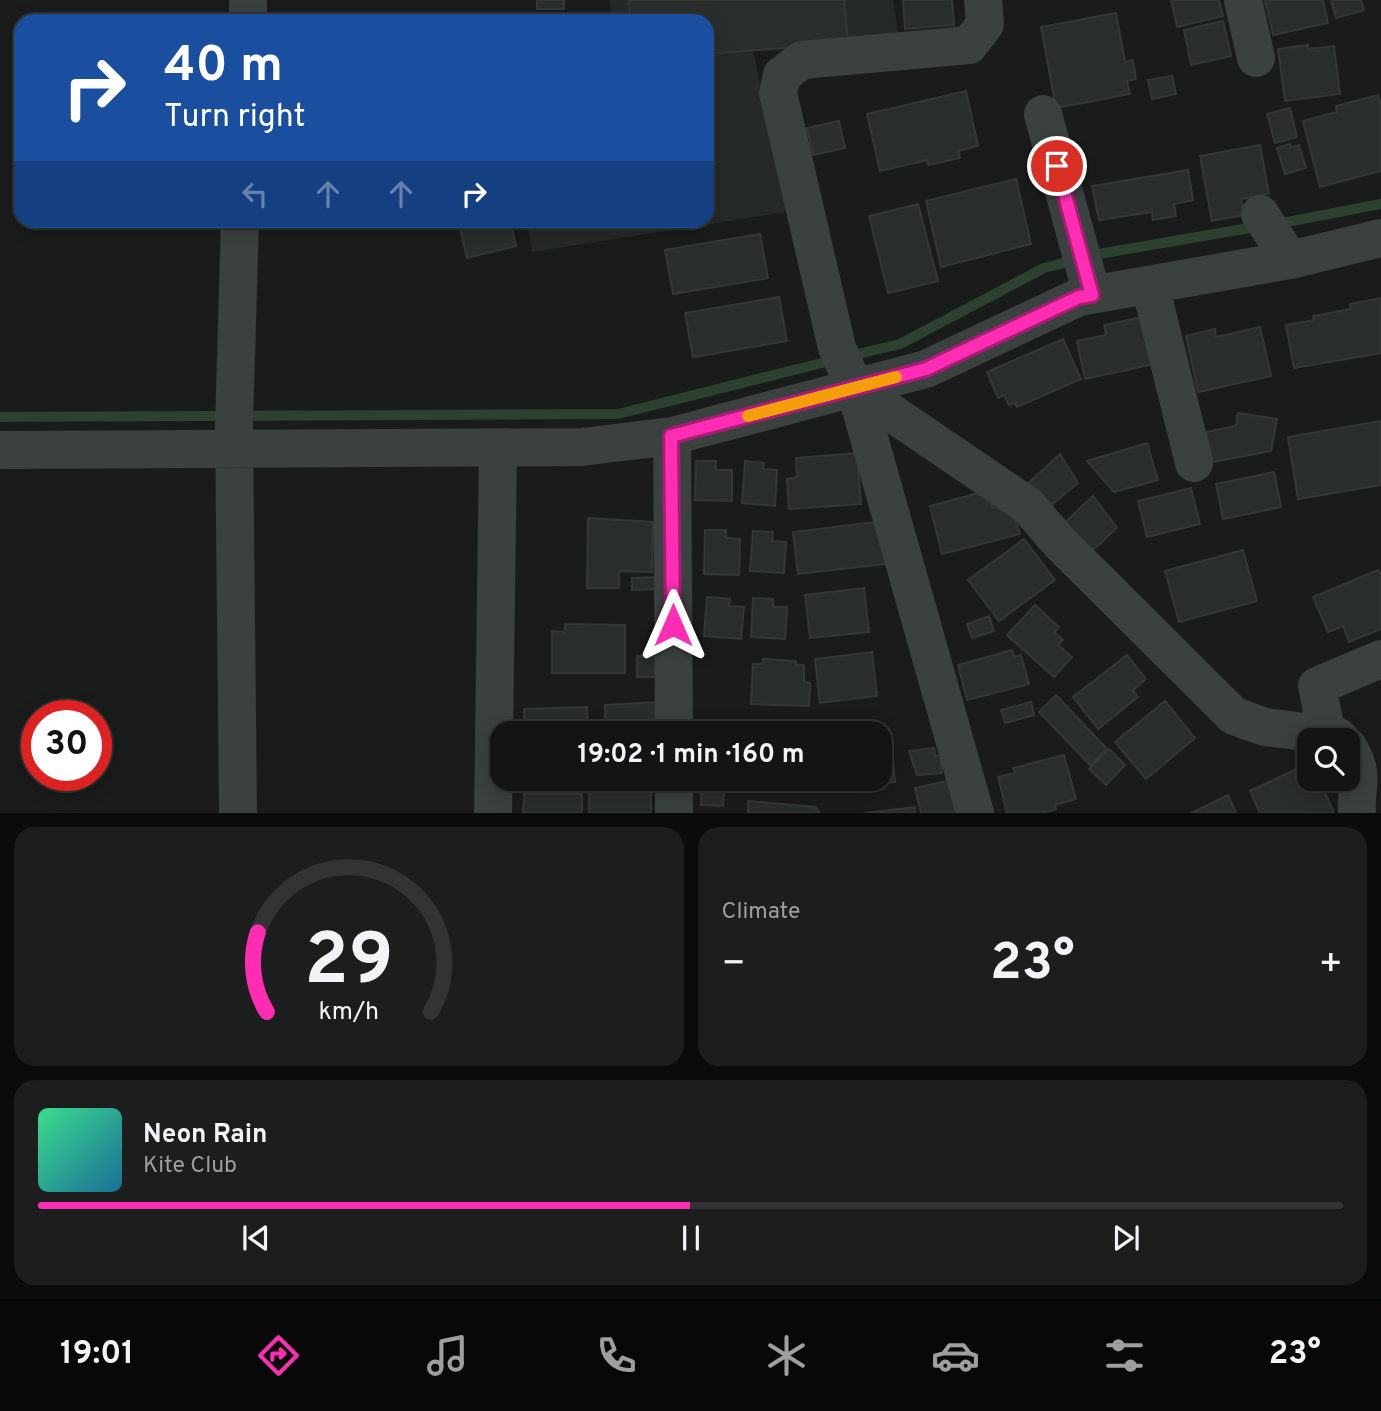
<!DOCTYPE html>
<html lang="en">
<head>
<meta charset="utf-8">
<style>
	:root { --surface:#131514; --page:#1c1e1d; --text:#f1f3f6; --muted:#9d9fa0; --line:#323434; --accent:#ff2db3 }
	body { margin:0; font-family:Overpass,sans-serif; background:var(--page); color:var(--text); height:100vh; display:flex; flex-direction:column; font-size:26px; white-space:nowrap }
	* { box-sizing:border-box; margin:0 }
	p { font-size:23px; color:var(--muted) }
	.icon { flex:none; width:38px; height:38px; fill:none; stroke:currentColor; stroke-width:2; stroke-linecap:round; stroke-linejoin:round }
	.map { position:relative; height:813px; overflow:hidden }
	.drawer { display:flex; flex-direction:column; gap:14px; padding:14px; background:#0a0c0b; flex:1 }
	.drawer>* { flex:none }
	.hud { position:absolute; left:14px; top:14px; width:700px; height:214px; border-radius:21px; box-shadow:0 4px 18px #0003,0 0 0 2px var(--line); background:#1a4fa0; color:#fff; overflow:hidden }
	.controls { position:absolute; left:1297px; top:728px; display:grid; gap:14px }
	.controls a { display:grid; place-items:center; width:63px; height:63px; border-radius:14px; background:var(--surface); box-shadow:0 4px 18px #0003,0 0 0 2px var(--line); font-size:35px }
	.speed { position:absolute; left:21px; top:700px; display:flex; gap:14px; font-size:35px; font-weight:700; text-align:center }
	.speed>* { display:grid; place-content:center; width:91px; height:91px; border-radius:50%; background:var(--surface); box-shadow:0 4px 18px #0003,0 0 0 2px var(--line); line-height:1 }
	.speed .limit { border:10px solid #d22; background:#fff; color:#111 }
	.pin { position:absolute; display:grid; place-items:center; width:60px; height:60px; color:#fff; margin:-30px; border:4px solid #fff; border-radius:50%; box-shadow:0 2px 7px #0007 }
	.me { position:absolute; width:77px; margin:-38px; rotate:0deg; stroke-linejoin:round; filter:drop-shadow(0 0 5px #0008) }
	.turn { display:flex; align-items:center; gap:24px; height:147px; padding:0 35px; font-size:32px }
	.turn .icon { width:91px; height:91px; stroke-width:2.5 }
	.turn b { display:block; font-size:49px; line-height:60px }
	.lanes { display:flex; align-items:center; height:66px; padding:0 35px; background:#0003; justify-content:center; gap:35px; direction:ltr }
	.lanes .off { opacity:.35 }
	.big { font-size:52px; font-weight:700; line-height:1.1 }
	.drawer .widget { flex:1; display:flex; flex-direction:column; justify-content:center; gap:10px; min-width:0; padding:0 24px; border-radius:21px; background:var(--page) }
	.drawer .dial { align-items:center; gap:0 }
	.dial svg { height:182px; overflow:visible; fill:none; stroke:var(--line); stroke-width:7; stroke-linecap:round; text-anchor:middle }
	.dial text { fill:var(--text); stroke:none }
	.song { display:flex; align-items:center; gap:21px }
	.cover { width:84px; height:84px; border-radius:10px; background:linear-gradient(135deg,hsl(150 70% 55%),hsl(200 70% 35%)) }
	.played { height:7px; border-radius:4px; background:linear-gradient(90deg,var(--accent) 50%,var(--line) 50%) }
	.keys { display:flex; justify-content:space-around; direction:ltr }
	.heat { display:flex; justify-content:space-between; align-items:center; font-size:38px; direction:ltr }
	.drawer .tiles { flex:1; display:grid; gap:14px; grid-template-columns:1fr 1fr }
	.widget:last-child { grid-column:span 2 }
	.trip { position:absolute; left:490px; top:721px; width:402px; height:70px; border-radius:21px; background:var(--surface); box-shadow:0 4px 18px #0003,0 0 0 2px var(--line); font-weight:700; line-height:70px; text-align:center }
	.menu { display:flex; height:112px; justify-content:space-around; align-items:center; background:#080808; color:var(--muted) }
	.menu .icon { width:49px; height:49px }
	.menu .current { color:var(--accent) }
	.menu b { font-size:32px; color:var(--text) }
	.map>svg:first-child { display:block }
	.built { fill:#252928 }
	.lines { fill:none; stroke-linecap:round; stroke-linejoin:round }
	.stream { stroke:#2d4130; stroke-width:10 }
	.building { fill:#292d2c; stroke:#333836; stroke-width:2 }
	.minor { stroke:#3a413e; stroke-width:38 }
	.route-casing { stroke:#a61d74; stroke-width:18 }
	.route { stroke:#ff2db3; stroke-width:12 }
	.slow { stroke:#f59e0b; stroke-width:12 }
</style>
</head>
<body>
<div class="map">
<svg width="1381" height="813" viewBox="0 0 1381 813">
	<rect width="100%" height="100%" fill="#191c1b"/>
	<!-- built -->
	<path class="built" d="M610,0H893L899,38L753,50L786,212L532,252L527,221L707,220V21H611Z"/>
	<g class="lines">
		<!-- stream -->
		<path class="stream" d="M1277,224L1381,204
			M850,356L900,344L1044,268L1099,254L1261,226
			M0,417L618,414L834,360"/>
	</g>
	<!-- building -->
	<path class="building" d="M537,0H564V9H537Z
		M629,0H844L848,43L707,54V21H630Z
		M903,0H952L954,25L905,29Z
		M1171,0H1219L1223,16L1177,27Z
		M1265,0H1323L1328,23L1273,35Z
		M1331,0H1361L1364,10L1336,18Z
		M1116,13L1125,62L1133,60L1136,79L1127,81L1130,94L1056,108L1041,27Z
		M1223,21L1231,56L1191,65L1184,30Z
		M1308,45V49L1334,46L1340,94L1285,101L1278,49Z
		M1172,76L1176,94L1152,99L1148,80Z
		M966,91L978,146L958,151L960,158L928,165L927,160L880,171L867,114Z
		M1378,95L1381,106V171L1320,187L1303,121L1337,112L1336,106Z
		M1290,108L1297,137L1275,143L1267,114Z
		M839,121L845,148L813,155L807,128Z
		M1290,144L1291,148L1299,145L1306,168L1285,174L1277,148Z
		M1260,145L1269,194L1241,199L1244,215L1212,221L1200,156Z
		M1188,170L1193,200L1174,204L1176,216L1153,220L1152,212L1099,220L1092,186Z
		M1016,179L1031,244L941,267L926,201Z
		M918,204L938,281L888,293L869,216Z
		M458,220H510L516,246L467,258Z
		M760,234L768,278L673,294L665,250Z
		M779,297L787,341L693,357L685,313Z
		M1381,298V353L1294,368L1286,325L1314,320L1313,316L1351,309L1350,304Z
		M1143,317L1154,364L1085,379L1077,341L1106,335L1104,325Z
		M1260,327L1271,376L1198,392L1186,336L1215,329L1216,337Z
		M1063,339L1081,379L1017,407L1015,403L1009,405L1004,395L998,398L987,372Z
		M1238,413L1277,419L1271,451L1213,462L1206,432L1236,426Z
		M1381,421V485L1298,499L1288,437Z
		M1147,443L1158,480L1114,492L1087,461Z
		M857,453L861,504L789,509L787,479L797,477L796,458Z
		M1060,454L1078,483L1048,508L1025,486Z
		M696,461H716V470H732V501L695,500Z
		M745,461L764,463L763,469L777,470L775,506L742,503Z
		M1274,472L1281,507L1223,519L1216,484Z
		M1191,488L1200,524L1147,537L1138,501Z
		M986,491L993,508L1010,504L1020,534L942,554L930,506Z
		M1093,496L1117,528L1093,550L1060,527Z
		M588,518L653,522L652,572L619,571V588H587Z
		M883,521L895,563L798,574L793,532Z
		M705,530H726V538L740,539L739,575L704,574Z
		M753,531L773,532L772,541L786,542L784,573L750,571Z
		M1024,539L1055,580L999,621L968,580Z
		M1243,550L1257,601L1179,622L1165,571Z
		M1378,570L1381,574V629L1349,642L1343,626L1328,632L1313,597Z
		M657,577V589L632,590V578Z
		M864,588L869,632L810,638L805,595Z
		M707,597L730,599L729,606L744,607L741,639L704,636Z
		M753,598L773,599V607H787L785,639L751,637Z
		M1035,605L1059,627L1054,632L1063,640L1058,645L1072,657L1054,677L1007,635Z
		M989,616L994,631L972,638L967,624Z
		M565,624L625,625V673H552V631L565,632Z
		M1012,650L1014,657L1021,655L1029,684L967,700L958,665Z
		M872,652L877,696L820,703L815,659Z
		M1127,655L1146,679L1133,690L1138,697L1098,729L1073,697Z
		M637,656L660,657V677H637Z
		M763,659L796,661V665H804V682L810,683L809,706L751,704L753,664H763Z
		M1056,695L1107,749L1090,765L1039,712Z
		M1165,701L1195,738L1146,779L1115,742Z
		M658,702L659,733H605V705Z
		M1031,702L1034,715L1005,723L1001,710Z
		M587,707L588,733H524V709Z
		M717,730L814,732V733H717Z
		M890,731L895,782L828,789L827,779H880V733H868Z
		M934,748L935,756L940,755L942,773L917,775L909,751Z
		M1109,749L1125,765L1106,785L1089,769Z
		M1064,755L1076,799L1055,805L1056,809L1042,813H1007L998,777L1015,773L1013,768Z
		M1309,763V779H1319L1334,813H1260L1250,791Z
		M716,779H814V785L716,783Z
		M951,780L960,813H921L915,788Z
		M589,786H651V813H589Z
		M701,789L724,791L723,806L701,805Z
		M524,794H582V813H523Z
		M1228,795L1236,813H1191Z
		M748,801L815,807L820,813H748Z
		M915,807V813H864Z"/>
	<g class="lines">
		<!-- minor -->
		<path class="minor" d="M1243,0L1256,58
			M248,21V0
			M1043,114L1092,295
			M1260,214L1290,260
			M1150,285L1194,463
			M855,388L1027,505L1060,543L1234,716L1265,727L1337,736L1341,740
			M672,436L674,733
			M0,450L582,447L672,436L926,369L1079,297L1290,260L1381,238
			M1327,735L1317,686L1381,659
			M1348,747C1366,776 1355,784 1357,813
			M674,779V813
			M238,813L234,425L240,220
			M493,813L498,448
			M975,813L855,388L837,348L778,93L782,75L802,60L969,45L985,24L983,0"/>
	</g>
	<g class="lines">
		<defs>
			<path id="route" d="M673,625L671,436L926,369L1079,297L1092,295L1057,166"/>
		</defs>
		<!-- route casing -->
		<use href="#route" class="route-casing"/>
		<!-- route -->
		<use href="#route" class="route"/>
		<!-- slow -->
		<path class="slow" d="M748,416L896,377"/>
	</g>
</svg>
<div class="controls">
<a><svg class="icon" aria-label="search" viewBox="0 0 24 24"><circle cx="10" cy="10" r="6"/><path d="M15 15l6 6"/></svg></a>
</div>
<div class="speed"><div class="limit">30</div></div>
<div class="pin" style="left:1057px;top:166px;background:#d93025"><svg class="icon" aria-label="arrive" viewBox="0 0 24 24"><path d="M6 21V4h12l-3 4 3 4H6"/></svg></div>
<svg class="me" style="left:673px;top:625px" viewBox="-20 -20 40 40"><path d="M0-17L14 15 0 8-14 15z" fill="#ff2db3" stroke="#fff" stroke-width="4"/></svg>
<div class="trip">19:02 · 1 min · 160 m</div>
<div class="hud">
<div class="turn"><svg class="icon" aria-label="right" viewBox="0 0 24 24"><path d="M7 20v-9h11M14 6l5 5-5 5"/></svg><div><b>40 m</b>Turn right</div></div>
<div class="lanes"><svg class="icon off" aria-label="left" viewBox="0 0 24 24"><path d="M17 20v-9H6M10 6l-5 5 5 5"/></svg><svg class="icon off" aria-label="ahead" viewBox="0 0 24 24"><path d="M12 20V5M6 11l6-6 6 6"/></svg><svg class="icon off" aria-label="ahead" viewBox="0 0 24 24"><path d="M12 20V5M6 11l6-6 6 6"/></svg><svg class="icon" aria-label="right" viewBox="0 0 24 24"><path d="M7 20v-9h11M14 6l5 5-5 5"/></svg></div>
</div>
</div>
<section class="drawer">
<div class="tiles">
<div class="widget dial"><svg viewBox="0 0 100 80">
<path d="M14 69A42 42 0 1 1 86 69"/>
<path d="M14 69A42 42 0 0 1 10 34" stroke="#ff2db3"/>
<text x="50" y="56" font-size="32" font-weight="700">29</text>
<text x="50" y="72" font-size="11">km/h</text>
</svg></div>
<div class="widget"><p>Climate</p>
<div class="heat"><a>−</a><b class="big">23°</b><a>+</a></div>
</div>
<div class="widget">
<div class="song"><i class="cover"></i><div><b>Neon Rain</b><p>Kite Club</p></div></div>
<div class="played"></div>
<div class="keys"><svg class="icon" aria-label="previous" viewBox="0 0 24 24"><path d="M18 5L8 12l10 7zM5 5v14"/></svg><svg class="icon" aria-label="pause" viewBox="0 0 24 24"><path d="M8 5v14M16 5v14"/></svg><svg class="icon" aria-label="next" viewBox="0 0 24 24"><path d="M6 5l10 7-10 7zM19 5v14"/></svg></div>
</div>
</div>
</section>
<nav class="menu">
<b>19:01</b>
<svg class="icon current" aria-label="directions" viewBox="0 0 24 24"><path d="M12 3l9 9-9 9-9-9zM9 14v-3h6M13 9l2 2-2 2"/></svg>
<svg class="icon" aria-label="music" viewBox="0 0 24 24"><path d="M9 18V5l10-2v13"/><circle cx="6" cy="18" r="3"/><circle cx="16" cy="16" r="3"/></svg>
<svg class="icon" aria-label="phone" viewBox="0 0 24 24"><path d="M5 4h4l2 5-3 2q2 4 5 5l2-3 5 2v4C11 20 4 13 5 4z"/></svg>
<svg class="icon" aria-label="climate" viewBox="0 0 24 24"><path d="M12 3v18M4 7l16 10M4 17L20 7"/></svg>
<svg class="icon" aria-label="car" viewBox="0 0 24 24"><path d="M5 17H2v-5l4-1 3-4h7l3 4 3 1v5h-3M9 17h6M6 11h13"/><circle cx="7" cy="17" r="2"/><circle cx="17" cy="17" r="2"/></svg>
<svg class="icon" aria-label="filters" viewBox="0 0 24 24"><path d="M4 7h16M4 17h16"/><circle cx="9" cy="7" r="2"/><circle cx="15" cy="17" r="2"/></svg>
<b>23°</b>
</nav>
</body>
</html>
